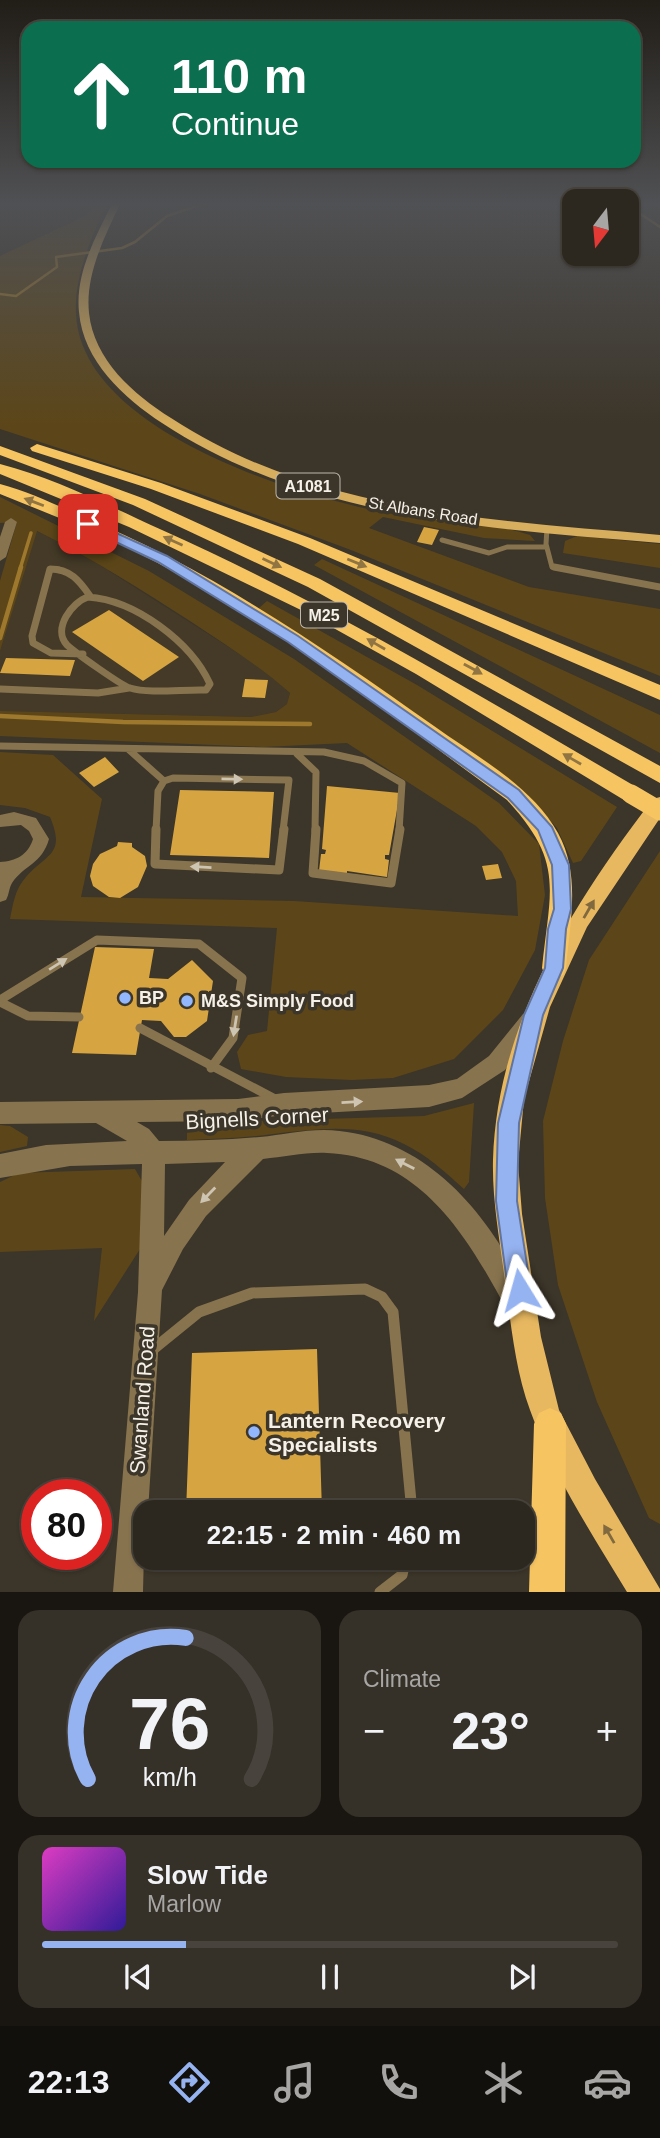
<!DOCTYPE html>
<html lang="en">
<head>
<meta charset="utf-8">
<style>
	:root { --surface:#2d281f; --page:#353028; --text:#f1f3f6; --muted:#a7a6a4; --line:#48443d; --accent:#95b2f1 }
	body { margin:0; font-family:Helvetica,sans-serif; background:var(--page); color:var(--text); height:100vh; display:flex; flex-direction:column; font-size:26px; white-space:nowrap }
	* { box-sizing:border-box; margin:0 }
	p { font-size:23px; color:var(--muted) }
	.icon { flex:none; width:38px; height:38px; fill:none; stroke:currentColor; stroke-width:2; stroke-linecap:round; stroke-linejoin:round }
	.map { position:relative; height:1592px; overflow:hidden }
	.panel { display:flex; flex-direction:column; gap:18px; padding:18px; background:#191611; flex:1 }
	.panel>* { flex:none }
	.guide { position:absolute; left:21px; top:21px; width:620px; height:147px; border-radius:21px; box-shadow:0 2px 5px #0004,0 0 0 2px var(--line); background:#0b6e4f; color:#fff; overflow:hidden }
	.needle { width:46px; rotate:196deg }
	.fabs { position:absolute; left:562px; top:189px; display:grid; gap:14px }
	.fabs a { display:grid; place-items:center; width:77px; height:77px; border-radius:14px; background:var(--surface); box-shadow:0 2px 5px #0004,0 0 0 2px var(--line); font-size:35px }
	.speed { position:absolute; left:21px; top:1479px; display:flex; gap:14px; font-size:35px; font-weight:700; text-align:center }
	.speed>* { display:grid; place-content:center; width:91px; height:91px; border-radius:50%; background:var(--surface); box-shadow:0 2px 5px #0004,0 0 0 2px var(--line); line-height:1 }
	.speed .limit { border:10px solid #d22; background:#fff; color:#111 }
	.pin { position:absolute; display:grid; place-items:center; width:60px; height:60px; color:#fff; margin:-30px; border-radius:14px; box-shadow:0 4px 10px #0006 }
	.me { position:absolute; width:77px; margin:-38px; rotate:352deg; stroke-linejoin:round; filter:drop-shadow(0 0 5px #0008) }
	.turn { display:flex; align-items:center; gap:24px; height:147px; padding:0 35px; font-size:32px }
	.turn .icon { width:91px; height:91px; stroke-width:2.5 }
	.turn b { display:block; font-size:49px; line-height:60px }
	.big { font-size:52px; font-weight:700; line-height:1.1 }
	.panel .widget { flex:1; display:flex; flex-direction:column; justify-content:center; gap:10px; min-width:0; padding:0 24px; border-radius:21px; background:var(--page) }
	.panel .dial { align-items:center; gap:0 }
	.dial svg { height:182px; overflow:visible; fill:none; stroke:var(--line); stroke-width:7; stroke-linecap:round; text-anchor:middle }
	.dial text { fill:var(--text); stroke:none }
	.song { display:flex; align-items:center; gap:21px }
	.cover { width:84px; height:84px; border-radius:10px; background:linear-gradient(135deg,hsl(310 70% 55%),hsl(250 70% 35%)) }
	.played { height:7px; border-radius:4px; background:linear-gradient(90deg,var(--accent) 25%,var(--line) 25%) }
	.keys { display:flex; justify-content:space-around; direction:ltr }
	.heat { display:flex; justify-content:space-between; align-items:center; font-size:38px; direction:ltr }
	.panel .tiles { flex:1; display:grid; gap:18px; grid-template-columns:1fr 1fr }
	.widget:last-child { grid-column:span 2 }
	.trip { position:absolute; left:133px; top:1500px; width:402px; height:70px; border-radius:21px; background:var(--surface); box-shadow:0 2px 5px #0004,0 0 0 2px var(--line); font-weight:700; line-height:70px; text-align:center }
	.tabs { display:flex; height:112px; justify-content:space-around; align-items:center; background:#12100c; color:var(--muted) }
	.tabs .icon { width:49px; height:49px }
	.tabs .selected { color:var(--accent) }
	.tabs b { font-size:32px; color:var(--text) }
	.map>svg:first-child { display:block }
	.built { fill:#443a27 }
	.green { fill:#5c4619 }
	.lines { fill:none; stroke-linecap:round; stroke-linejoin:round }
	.stream-far2 { stroke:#9e792d; stroke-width:2.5 }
	.stream-far1 { stroke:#9e792d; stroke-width:3.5 }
	.stream { stroke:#9e792d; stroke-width:4.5 }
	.building { fill:#d6a541 }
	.service-far3 { stroke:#87734e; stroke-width:5 }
	.service-far2 { stroke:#87734e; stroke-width:7 }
	.service-far1 { stroke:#87734e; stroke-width:9 }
	.service { stroke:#87734e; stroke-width:11 }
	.minor { fill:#87734e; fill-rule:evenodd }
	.tertiary { fill:#87734e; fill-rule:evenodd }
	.primary { fill:#d7ad5e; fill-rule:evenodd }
	.trunk { fill:#e7b860; fill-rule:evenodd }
	.motorway { fill:#f7c462; fill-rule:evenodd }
	.motorway-bridge { stroke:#f7c462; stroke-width:19 }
	.oneway { fill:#907543 }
	.oneway2 { fill:#cec4b2 }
	.oneway3 { fill:#80693f }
	.route { fill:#95b2f1; stroke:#61749d; stroke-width:2 }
	.poi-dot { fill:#92b7fd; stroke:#3c3529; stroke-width:2.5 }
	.labels { text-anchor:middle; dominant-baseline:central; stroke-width:7; stroke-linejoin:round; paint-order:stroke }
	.shield { fill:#3c3529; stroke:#beb8af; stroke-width:2 }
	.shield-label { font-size:16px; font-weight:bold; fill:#f5f0e8 }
	.far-street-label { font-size:16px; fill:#f5f0e8; stroke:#3c3529 }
	.poi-label { font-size:18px; font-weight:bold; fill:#f5f0e8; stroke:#3c3529; text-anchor:start }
	.near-street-label { font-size:21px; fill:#f5f0e8; stroke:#3c3529 }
	.near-poi-label { font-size:21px; font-weight:bold; fill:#f5f0e8; stroke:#3c3529; text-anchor:start }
</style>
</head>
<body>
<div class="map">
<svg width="660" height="1592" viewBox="0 0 660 1592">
	<rect width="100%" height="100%" fill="#3c3529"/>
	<!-- built -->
	<path class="built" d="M36,531L76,550L263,669L290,693L287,704L276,712L251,717L0,711V651Z"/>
	<!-- green -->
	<path class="green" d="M95,202H108C92,235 74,276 76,313C80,431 299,497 393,514C438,521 487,521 530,535L535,541L484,538L383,517L369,528L529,587L660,609V676L351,550L200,494L0,429V256L87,215Z
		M0,497L149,571L294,659L499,803L539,844L545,895L535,950L503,1010L454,1059L393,1078L352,1080L286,1077L241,1069L237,1052L248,1035L267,1031L277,928L10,919C13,904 15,889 26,877C47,853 66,855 50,817L25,808L0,805V752L53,755L102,799L81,897L294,901L518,916L516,881L502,852L476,826L347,743L263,747L0,736V711L251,717L276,712L287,704L290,693C259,665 224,644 190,621C140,589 90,557 37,531L0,651V581L17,522L0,523Z
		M577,536L660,544V568L563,553L565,541Z
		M322,559L660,715V753L314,565Z
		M267,601L417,685L617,807L581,861L573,863L557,828L523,791L259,608Z
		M660,851V1524L649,1518L597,1402L558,1285L545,1198L543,1121L563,1041L589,960Z
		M474,1103L469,1182L464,1189C445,1172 427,1155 404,1144C361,1122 318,1129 273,1134C244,1138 215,1139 187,1140V1123L424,1116Z
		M0,1125L10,1126L28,1137L27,1146L0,1152Z
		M135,1169L143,1183L140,1249L94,1321L102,1248L0,1252V1182L19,1173Z"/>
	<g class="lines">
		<!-- stream-far2 -->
		<path class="stream-far2" d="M626,204L660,227
			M0,294L16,296L57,267L56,257L122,248L135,242L167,216L209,202"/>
		<!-- stream-far1 -->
		<path class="stream-far1" d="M20,569L31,533"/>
		<!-- stream -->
		<path class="stream" d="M0,638L21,567
			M0,716L123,722L310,724"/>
	</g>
	<!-- building -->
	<path class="building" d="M424,527L439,530L432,545L417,542Z
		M109,610L179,657L143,681L72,632Z
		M6,658L75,660L70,676L0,673Z
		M245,679L268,680L265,698L242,697Z
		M105,757L119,772L94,787L79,773Z
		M327,786L400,793L389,855H385V859L389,860L387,877L347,871V874L319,871L321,854H325L326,850L322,849Z
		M180,790L274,792L269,858L170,855Z
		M118,842L132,843V847L145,856L147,866L138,887L120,898L109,897L93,886L90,876L93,864L100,854L117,846Z
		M498,864L502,878L486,880L482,866Z
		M95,947L154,949L149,978L168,979L192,960L213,981L207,1021L186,1037H174L161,1021L142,1020L136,1055L72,1053Z
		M317,1349L322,1512H186L192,1353Z"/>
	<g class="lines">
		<!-- service-far3 -->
		<path class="service-far3" d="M547,528L546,544L552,567L563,569
			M442,540L489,553L507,547H546
			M50,569H59"/>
		<!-- service-far2 -->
		<path class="service-far2" d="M554,567L660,587
			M88,597C135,600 191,642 210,684L206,690C185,689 149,694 130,688C122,686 73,651 67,645C52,629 72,602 88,597Z
			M83,654L51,653L33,643L32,636L50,569C70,569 79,580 90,596
			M0,689L98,693L129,688
			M0,746L324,752L364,761L402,783L399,831
			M128,749L164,781
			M297,754L316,772L315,831
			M156,831L158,791L164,781L173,778L289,780L283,831"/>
		<!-- service-far1 -->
		<path class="service-far1" d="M156,829L155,864L279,870L284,829
			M316,829L313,873L391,883L400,829
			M0,1000L97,940L199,944L242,978L233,1038L211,1068
			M0,1002L28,1016L79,1017
			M140,1028L275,1099"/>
		<!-- service -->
		<path class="service" d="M151,1351L199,1312L252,1293L365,1289L382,1297L393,1312L412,1512
			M380,1592L402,1575L406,1558"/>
		<!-- minor -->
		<path class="minor" d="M11,518L17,522L6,557L0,561V537L5,522Z
			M14,812L36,818L49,839C42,864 24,865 12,883C9,888 9,895 6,900L0,902V862C16,861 28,855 33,839L29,831L21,825L0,827V815Z"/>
		<!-- tertiary -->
		<path class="tertiary" d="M530,1011L537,1014L540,1021L505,1070L462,1098L429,1107L284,1115L238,1121L137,1122L149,1129L159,1141C193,1141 227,1140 260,1137C281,1135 302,1130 324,1130C423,1132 493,1215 529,1301L525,1310L516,1314L507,1310C467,1236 421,1157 327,1153C305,1152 284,1157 263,1159L206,1216L183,1249L162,1290L148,1512H145L143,1592H113L138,1292L142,1164L70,1166L0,1178V1154L46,1145L127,1141L96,1123L0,1124V1102L238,1099L284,1093L429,1085L457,1079L489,1056L523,1014ZM225,1162L189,1200L164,1236L165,1164Z"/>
		<!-- primary -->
		<path class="primary" d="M113,202H121C105,236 85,274 89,313C94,360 133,394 171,418C316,513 492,520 660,535V543C489,528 309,520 162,423C124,398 83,361 79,312C75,273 96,236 113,202Z"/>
		<!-- trunk -->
		<path class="trunk" d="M660,797V818L587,927L550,1007L524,1099L518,1163L522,1214L541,1337L559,1410L595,1479L660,1589V1592H627C592,1534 553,1475 530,1410C515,1369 511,1324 505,1281C500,1241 492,1201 493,1160C497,1024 573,903 653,799Z"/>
		<!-- motorway -->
		<path class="motorway" d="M37,444L161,483L310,538L660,685V700L298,544L151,489L32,451L30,448Z
			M0,446L145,499L320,579L660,766V783L308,587L133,505L0,455Z
			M0,464C55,478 111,507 162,530C328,604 482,697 638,788L641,794L638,800H624L416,674L303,611L129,527L0,474Z
			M0,484C27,491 54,504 79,515C208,568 321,646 434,726C477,757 531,785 558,833C581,875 570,922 566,968L563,975L554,979L545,975L542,968C550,889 565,863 507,800C392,717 281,628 156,562C106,536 52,515 0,494Z
			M550,1408L561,1413L566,1424L565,1592H529L534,1424L539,1413Z"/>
		<!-- motorway-bridge -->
		<path class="motorway-bridge" d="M631,794L660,811"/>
	</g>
	<!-- one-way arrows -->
	<defs><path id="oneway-solid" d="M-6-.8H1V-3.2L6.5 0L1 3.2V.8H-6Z" transform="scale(1.75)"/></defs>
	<g class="oneway">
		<use href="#oneway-solid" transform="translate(34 502) rotate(-159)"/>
		<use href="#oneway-solid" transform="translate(173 541) rotate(-156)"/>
		<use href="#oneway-solid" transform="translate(272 563) rotate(25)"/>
		<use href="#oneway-solid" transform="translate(357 563) rotate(22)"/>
		<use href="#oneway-solid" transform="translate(376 644) rotate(-150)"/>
		<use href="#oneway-solid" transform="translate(473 669) rotate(29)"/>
		<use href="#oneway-solid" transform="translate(572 759) rotate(-150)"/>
	</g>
	<g class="oneway2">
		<use href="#oneway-solid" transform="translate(232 779) rotate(1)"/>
		<use href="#oneway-solid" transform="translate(201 867) rotate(-177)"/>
		<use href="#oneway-solid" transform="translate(58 964) rotate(-32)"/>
		<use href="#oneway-solid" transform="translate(235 1026) rotate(99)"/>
		<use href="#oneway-solid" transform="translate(352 1102) rotate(-3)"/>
		<use href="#oneway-solid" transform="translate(405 1164) rotate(-153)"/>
		<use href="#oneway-solid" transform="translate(208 1195) rotate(134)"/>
	</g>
	<g class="oneway3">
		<use href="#oneway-solid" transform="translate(589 909) rotate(-60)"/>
		<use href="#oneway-solid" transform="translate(609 1534) rotate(-120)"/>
	</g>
	<!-- sky -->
	<linearGradient id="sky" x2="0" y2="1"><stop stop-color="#211d17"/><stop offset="0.48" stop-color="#505154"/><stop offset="1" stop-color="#505154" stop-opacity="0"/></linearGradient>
	<rect width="660" height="425" fill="url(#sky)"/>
	<!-- route -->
	<path class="route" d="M84,522H92L167,556L298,636L519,790L552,827L569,865L571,909L566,929L563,968L543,1015L519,1123L517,1201L531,1290L528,1298L520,1302L512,1298L508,1290L496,1201L498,1123L524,1015L545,968L548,929L554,909L552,865L538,830L508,798L288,642L158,562L84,527Z"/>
	<!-- markers -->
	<g class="poi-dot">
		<circle cx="125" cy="998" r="7"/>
		<circle cx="187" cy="1001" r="7"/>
		<circle cx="254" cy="1432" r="7"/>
	</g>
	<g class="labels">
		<!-- shield labels -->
		<g class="shield">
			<rect x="276.5" y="473.5" width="63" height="25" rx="5"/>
			<rect x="301" y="602.5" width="46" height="25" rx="5"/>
		</g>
		<g class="shield-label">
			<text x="308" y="486">A1081</text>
			<text x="324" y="615">M25</text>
		</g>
		<!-- far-street labels -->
		<g class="far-street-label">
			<text transform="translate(423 511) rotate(9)">St Albans Road</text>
		</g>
		<!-- poi labels -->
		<g class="poi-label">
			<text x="139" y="998">BP</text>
			<text x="201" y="1001">M&amp;S Simply Food</text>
		</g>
		<!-- near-street labels -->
		<g class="near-street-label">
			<text transform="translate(257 1118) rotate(-3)">Bignells Corner</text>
			<text transform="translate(142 1400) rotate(-86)">Swanland Road</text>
		</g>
		<!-- near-poi labels -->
		<g class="near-poi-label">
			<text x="268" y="1420">Lantern Recovery<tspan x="268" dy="24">Specialists</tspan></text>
		</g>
	</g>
</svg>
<div class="fabs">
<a><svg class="needle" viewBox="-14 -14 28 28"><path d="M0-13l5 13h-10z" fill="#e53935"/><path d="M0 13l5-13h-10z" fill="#a7a6a4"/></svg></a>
</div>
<div class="speed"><div class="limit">80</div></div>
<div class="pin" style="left:88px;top:524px;background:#d93025"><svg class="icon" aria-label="arrive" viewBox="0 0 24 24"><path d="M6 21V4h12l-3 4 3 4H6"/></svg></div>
<svg class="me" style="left:520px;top:1290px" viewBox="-20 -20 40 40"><path d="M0-17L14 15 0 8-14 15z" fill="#95b2f1" stroke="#fff" stroke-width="4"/></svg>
<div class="trip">22:15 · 2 min · 460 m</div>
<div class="guide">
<div class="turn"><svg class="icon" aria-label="ahead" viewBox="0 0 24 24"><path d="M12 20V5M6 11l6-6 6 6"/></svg><div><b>110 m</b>Continue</div></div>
</div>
</div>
<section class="panel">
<div class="tiles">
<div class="widget dial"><svg viewBox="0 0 100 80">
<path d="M14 69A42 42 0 1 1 86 69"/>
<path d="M14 69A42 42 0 0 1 57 7" stroke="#95b2f1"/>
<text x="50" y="56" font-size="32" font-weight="700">76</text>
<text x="50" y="72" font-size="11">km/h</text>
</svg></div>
<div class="widget"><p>Climate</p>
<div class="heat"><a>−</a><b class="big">23°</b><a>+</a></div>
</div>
<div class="widget">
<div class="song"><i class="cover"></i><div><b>Slow Tide</b><p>Marlow</p></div></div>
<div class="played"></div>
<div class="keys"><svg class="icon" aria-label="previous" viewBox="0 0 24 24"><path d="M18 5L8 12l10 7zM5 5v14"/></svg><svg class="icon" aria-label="pause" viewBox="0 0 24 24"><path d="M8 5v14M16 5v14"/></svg><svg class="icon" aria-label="next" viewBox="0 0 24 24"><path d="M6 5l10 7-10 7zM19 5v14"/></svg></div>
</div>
</div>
</section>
<nav class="tabs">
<b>22:13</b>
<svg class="icon selected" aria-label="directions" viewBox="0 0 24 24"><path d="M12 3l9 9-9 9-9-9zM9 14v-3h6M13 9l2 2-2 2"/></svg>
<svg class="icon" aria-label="music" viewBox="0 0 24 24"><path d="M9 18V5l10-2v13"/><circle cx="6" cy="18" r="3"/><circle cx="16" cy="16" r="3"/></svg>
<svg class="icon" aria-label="phone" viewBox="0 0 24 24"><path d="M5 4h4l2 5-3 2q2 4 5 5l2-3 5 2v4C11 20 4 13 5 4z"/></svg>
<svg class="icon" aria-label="climate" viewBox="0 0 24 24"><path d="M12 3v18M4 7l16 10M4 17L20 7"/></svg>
<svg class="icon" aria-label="car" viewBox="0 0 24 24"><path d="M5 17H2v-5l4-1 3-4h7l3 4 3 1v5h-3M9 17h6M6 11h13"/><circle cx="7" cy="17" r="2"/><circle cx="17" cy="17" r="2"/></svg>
</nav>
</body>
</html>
